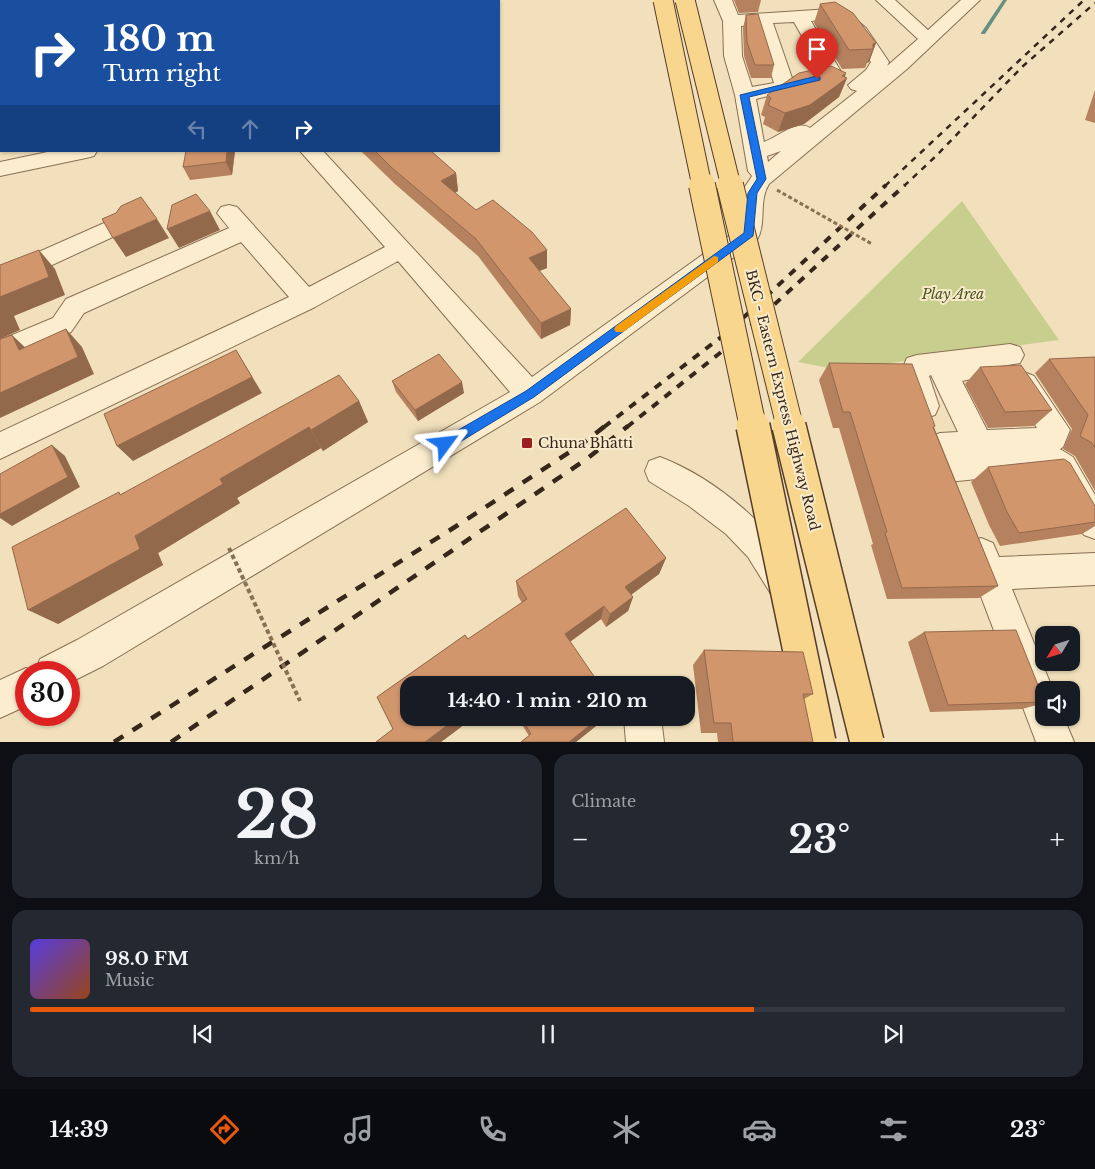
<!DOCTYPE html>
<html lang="en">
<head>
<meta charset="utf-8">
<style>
	:root { --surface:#171b24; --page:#242831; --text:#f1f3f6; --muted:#9ea1a6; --line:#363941; --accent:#ea580c }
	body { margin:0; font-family:"Libre Baskerville",serif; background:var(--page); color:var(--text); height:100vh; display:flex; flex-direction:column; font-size:19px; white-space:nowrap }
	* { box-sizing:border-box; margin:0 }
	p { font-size:16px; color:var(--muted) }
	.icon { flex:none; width:28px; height:28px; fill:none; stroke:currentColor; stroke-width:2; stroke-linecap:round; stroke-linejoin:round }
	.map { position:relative; height:742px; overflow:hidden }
	.details { display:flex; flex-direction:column; gap:12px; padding:12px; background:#0d0f14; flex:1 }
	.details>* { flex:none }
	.guide { position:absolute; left:0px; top:0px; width:500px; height:152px; box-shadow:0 1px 4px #0004; background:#1a4fa0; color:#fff; overflow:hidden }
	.needle { width:32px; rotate:232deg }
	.controls { position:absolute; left:1035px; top:626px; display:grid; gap:10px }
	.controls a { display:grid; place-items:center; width:45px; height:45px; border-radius:10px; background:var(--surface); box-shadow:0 1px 4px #0004; font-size:25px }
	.speed { position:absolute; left:15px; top:661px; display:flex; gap:10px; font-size:25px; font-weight:700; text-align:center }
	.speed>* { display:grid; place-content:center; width:65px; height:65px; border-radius:50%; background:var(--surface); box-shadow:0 1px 4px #0004; line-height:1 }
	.speed .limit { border:8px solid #d22; background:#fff; color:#111 }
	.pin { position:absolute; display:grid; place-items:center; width:42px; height:42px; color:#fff; margin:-51px -21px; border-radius:50% 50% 50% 0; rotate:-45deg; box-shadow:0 0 5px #0007 }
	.pin .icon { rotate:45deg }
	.me { position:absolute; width:55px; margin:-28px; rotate:60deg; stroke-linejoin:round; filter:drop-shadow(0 0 4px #0008) }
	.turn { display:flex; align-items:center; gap:18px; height:105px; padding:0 20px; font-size:22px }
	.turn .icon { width:65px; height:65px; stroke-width:2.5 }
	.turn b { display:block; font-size:35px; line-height:42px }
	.lanes { display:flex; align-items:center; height:48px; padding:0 20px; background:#0003; justify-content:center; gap:25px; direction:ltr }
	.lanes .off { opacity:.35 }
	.big { font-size:38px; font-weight:700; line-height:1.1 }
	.details .tile { flex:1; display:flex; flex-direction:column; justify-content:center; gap:8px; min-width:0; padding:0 18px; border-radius:15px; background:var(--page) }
	.details .dial { align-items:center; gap:0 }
	.dial b { font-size:65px; line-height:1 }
	.song { display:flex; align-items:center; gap:15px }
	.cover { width:60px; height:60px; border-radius:8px; background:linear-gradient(135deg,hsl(250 70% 55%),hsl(20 70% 35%)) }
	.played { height:5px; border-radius:2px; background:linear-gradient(90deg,var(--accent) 70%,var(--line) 70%) }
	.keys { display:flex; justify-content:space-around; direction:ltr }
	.heat { display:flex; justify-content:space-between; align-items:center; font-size:28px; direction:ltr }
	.details .tiles { flex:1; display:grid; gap:12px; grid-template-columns:1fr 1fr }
	.tile:last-child { grid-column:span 2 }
	.trip { position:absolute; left:400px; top:676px; width:295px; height:50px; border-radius:15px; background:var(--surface); box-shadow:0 1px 4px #0004; font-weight:700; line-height:50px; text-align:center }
	.tabs { display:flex; height:80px; justify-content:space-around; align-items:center; background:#090b0e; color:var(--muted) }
	.tabs .icon { width:35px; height:35px }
	.tabs .active { color:var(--accent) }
	.tabs b { font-size:22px; color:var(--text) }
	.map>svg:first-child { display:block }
	.green { fill:#c8cf8e }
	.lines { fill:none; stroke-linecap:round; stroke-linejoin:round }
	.stream { fill:#678f84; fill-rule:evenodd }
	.minor-casing { stroke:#896f54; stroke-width:2 }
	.minor { fill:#fbedce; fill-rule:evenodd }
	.rail-far2 { stroke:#36271a; stroke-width:2.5; stroke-dasharray:6 6; stroke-linecap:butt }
	.rail-far1 { stroke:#36271a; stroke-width:4; stroke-dasharray:8 8; stroke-linecap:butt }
	.rail { stroke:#36271a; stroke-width:4.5; stroke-dasharray:11 11; stroke-linecap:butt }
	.major-bridge-far2-casing { stroke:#553d29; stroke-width:21; stroke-linecap:butt }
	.major-bridge-far1-casing { stroke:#553d29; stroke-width:28; stroke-linecap:butt }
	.major-bridge-casing { stroke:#553d29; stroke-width:36; stroke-linecap:butt }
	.path-bridge-far1 { stroke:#896f54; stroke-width:3; stroke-dasharray:4 2.5; stroke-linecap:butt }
	.path-bridge { stroke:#896f54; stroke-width:4; stroke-dasharray:4.5 3; stroke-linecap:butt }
	.major-bridge-far2 { stroke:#f8d68e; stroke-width:19 }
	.major-bridge-far1 { stroke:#f8d68e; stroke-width:26 }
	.major-bridge { stroke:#f8d68e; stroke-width:33 }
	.wall { fill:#b5815e }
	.shaded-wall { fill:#93694c }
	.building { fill:#d2966d; stroke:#93694c }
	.route { fill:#1a73e8; stroke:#114b97 }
	.slow { fill:#f59e0b }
	.poi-dot { fill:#9c2022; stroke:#f8eacb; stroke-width:2 }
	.labels { text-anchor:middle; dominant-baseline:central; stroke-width:4; stroke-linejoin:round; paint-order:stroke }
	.park-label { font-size:14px; font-style:italic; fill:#47541f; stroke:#f8eacb }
	.street-label { font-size:14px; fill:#36271a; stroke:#f8eacb }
	.poi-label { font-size:14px; fill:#36271a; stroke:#f8eacb; text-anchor:start }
</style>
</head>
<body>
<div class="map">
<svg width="1095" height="742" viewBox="0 0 1095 742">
	<rect width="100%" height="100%" fill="#f1e0bb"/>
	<!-- green -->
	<path class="green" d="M962,201L1059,340L839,370L798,362Z"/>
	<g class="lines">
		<!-- stream -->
		<path class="stream" d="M1003,0H1007L985,34H981V33Z"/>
		<defs>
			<path id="minor" d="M714,0H732L738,15L830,9L845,13L853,17L866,28L889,62L887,66L918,39L876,0H895L928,30L961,0H980L907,69L769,184C758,201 767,223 757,240L540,402L103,666L69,683V672H26V706L0,718V680L26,668L35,672L40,659L77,640L510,392L398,261L315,307L0,459V432L289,297L241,242L84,313L71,332L0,363V340L53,318L66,299L229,228L217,213L221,207L229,205L237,207L309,287L385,247L300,151H323L532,377L737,230L741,193L752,176L748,171L735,95L724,56L723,21ZM829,19L847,30L871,62L866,70L848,85L851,89L857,91L810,128C797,119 778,137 764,142L756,99L840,79L843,75L811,21ZM794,22L822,72L792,78L773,23ZM756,25L774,83L752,87L742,56L741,26ZM781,151L768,162L767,156Z
				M0,68H1V80H0Z
				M52,151H97L94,156L86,158L0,176V162Z
				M120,216L128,218L132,224L128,230L0,289V269Z
				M1010,344L1020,347L1024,355L1020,363L985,369L981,377L962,381L987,430L1037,428L1010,384L1014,376L1024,372L1034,376L1070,430L1063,447L1060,449L1073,457L1095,495V539L1084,535L1051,477L1045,472L948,482L937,478L933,468L938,458L930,455L925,446L930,437L940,433L958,432L931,375L929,376L939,406L935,415L925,418L915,415C905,394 896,380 907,358L917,355Z
				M660,457C713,477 778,529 800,582L795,594L783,599L771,594L748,557L726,534L689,506L649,481L645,471L649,461Z
				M981,538L993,543L999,557L1095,553V585L1012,589L1053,690H1044V718H1064L1074,742H1036L965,554L969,543Z
				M624,718H661L664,742H626Z"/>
		</defs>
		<!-- minor casing -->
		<use href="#minor" class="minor-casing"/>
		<!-- minor -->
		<use href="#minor" class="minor"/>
		<!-- rail-far2 -->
		<path class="rail-far2" d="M885,186L1084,0
			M904,186L936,156L1022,67L1095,3"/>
		<!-- rail-far1 -->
		<path class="rail-far1" d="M604,427L729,331L886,185
			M627,427L730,345L905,185"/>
		<!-- rail -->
		<path class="rail" d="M114,742L458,525L582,444L605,426
			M171,742L588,458L628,426"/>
		<defs>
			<path id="major-bridge-far2" d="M663,0L702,186
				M685,0L731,186"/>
			<path id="major-bridge-far1" d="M702,185L753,427
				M730,185L790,427"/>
			<path id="major-bridge" d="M753,426L819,742
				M789,426L867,742"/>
		</defs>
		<!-- major-bridge-far2 casing -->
		<use href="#major-bridge-far2" class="major-bridge-far2-casing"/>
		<!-- major-bridge-far1 casing -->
		<use href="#major-bridge-far1" class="major-bridge-far1-casing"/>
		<!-- major-bridge casing -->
		<use href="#major-bridge" class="major-bridge-casing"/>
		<!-- path-bridge-far1 -->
		<path class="path-bridge-far1" d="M777,190L872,244"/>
		<!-- path-bridge -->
		<path class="path-bridge" d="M229,548L300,701"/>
		<!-- major-bridge-far2 -->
		<use href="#major-bridge-far2" class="major-bridge-far2"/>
		<!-- major-bridge-far1 -->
		<use href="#major-bridge-far1" class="major-bridge-far1"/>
		<!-- major-bridge -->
		<use href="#major-bridge" class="major-bridge"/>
	</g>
	<!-- wall -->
	<path class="wall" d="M734,0H761L758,12L739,13Z
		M820,4L876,43L869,62L867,63L865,68L842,69L814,23Z
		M746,15L774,65L771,78H751L744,56L743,28Z
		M845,77L847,78L839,97L804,124L778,132L763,124L765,117L761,115L767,95Z
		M1095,90V123L1085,120Z
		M235,151L232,175L190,180L183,167Z
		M361,151H431L456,173L458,191L455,193L547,268L539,271L571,309L570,325L541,339L478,256L395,184Z
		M1095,357V491L1075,456L1063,449L1072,429L1035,373L1049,359Z
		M829,363L935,426L934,427L998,586L979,598L887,599L871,545L873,544L839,428H833L819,380Z
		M980,367L1052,410L1034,426L988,428L965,384Z
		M392,381L464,393L418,421L396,392Z
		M359,401L368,422L323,451L321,448L237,498L240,503L158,553L163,565L58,624L121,494Z
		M988,467L1095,506V526L1082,534L1000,546L989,525L971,482Z
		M626,508L666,558L659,574L631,595L633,597L628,611L606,627L601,619L570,642L600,685H409V718H473L441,742H376L393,729L377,697L465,635L468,639L522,603L518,596L516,581Z
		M924,632L1044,703L1022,709L930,712L908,642Z
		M704,650L813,694L804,699L813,742H718L717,733H701L693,665Z
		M518,718H606L576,742H521L529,736Z"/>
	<!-- shaded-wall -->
	<path class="shaded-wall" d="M0,28L1,30V41L0,42Z
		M876,43L869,62L867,63L873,49V44Z
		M846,73L844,80L847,78L839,97L804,124L778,132L785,113Z
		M227,151H235L232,175L226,162Z
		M456,173L458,191L444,199L441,181Z
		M210,211L220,230L179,248L167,229Z
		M157,219L169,238L126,257L113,238Z
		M39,250L55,269L65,295L14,316L20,330L0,339V297Z
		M547,250V268L530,275L529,258Z
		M571,309L570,325L541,339V323Z
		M66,329L82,347L94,374L0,418V393Z
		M12,335L30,352L19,350Z
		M236,350L262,393L133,461L117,446Z
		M462,382L464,393L418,421L415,410Z
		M359,401L368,422L323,451L311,430Z
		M309,427L321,448L237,498L240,503L158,553L163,565L58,624L28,610L220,479Z
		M52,445L65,456L80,487L12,526L0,518V514Z
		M666,558L659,574L621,602L625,587Z
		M633,597L628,611L606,627L610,614Z
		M604,606L601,619L564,646L565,634Z
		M457,718H473L441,742H425Z
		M599,718H606L576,742H569Z"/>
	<!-- building -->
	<path class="building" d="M835,2L853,13L876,43L873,44V49L849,50L820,4Z
		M758,14L774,65H755L747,42L746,15Z
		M831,66L846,73L842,76L847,78L810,105L785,113L768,105L771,98L767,95L799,73Z
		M186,151H227L226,162L183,167Z
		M375,151H431L456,173L441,181L476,210L493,200L532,232L547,250L529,258L571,309L541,323L476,239L391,167Z
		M196,194L210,211L167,229L172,205Z
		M141,197L157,219L113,238L102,219L116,213L121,206Z
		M39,250L49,277L0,297V265Z
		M66,329L78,357L0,393V339L12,335L19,350Z
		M236,350L252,377L117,446L104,414Z
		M439,354L462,382L415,410L392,381Z
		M1095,357V448L1092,443L1080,436L1088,415L1049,359Z
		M829,363L912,364L935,426L933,427L998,586L902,588L885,533L887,532L850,412H843Z
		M1021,365L1052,410L1005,412L980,367Z
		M339,375L359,401L311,430L309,427L220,479L223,484L135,536L140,549L28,610L12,547L119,492L120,495Z
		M52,445L68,477L0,514V474Z
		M1064,459L1070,463L1095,506V522L1019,533L1007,512L988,467Z
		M626,508L666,558L625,587L633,597L610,614L604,606L565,634L600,685H409V718H457L425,742H376L393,729L377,697L465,635L468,639L527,599L516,581Z
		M1016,630L1044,700V702L948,705L924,632Z
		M704,650L803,652L813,694H803L813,742H733L731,723H714Z
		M521,718H599L569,742H521L531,734Z"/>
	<!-- route -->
	<path class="route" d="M817,76L820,77V80L749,97L766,179L757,193L753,236L534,397L450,448L445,449L441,448L439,444L441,440L526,391L744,233L748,193L757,179L740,95Z"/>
	<!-- slow -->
	<path class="slow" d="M714,256L718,257V262L623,332H616L614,329L616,326Z"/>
	<!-- markers -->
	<rect class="poi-dot" x="521" y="437" width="12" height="12" rx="2.5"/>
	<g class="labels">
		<!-- park labels -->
		<g class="park-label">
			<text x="953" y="294">Play Area</text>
		</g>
		<!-- street labels -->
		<g class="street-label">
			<text transform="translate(783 400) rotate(76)">BKC - Eastern Express Highway Road</text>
		</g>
		<!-- poi labels -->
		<g class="poi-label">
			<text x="538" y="443">Chuna Bhatti</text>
		</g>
	</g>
</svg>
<div class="controls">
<a><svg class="needle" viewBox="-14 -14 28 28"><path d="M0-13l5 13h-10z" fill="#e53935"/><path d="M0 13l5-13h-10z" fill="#9ea1a6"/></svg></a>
<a><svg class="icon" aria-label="sound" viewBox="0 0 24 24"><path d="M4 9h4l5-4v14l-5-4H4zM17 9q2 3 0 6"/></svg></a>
</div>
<div class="speed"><div class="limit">30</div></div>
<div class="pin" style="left:817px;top:79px;background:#d93025"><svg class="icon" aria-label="arrive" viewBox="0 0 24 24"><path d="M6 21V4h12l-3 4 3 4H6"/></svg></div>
<svg class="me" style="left:445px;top:444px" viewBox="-20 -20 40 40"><path d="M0-17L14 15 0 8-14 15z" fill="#1a73e8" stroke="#fff" stroke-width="4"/></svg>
<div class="trip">14:40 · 1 min · 210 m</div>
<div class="guide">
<div class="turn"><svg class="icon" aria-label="right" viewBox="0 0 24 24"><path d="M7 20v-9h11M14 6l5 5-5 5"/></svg><div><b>180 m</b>Turn right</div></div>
<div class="lanes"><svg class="icon off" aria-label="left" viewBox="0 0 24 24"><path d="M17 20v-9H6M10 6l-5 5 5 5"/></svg><svg class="icon off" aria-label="ahead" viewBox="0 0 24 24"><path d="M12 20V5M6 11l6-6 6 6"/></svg><svg class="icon" aria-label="right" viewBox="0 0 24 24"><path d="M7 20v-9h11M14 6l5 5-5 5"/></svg></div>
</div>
</div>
<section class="details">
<div class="tiles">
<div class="tile dial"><b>28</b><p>km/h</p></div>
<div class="tile"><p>Climate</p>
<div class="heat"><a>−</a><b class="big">23°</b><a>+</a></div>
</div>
<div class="tile">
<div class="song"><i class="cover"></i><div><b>98.0 FM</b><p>Music</p></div></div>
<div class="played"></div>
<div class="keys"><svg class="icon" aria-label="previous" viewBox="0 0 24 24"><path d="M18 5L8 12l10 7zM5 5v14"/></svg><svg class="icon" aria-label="pause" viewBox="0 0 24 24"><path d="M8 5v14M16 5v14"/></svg><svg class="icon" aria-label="next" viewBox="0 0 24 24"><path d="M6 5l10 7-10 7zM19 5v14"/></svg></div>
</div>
</div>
</section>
<nav class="tabs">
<b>14:39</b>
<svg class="icon active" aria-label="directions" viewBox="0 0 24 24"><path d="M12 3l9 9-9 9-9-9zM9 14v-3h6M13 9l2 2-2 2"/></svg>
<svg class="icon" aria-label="music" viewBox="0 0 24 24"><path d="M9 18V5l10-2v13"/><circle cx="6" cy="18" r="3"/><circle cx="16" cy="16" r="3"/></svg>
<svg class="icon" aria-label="phone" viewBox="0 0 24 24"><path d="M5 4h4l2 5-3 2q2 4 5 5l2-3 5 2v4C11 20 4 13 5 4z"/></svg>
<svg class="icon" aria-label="climate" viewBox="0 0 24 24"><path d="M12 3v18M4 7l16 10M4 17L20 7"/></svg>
<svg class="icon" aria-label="car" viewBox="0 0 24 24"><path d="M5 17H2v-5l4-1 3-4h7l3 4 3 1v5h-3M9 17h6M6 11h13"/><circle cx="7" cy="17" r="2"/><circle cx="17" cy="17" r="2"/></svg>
<svg class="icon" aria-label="filters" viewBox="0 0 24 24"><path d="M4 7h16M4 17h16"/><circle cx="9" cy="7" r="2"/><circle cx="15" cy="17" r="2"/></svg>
<b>23°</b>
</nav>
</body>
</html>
